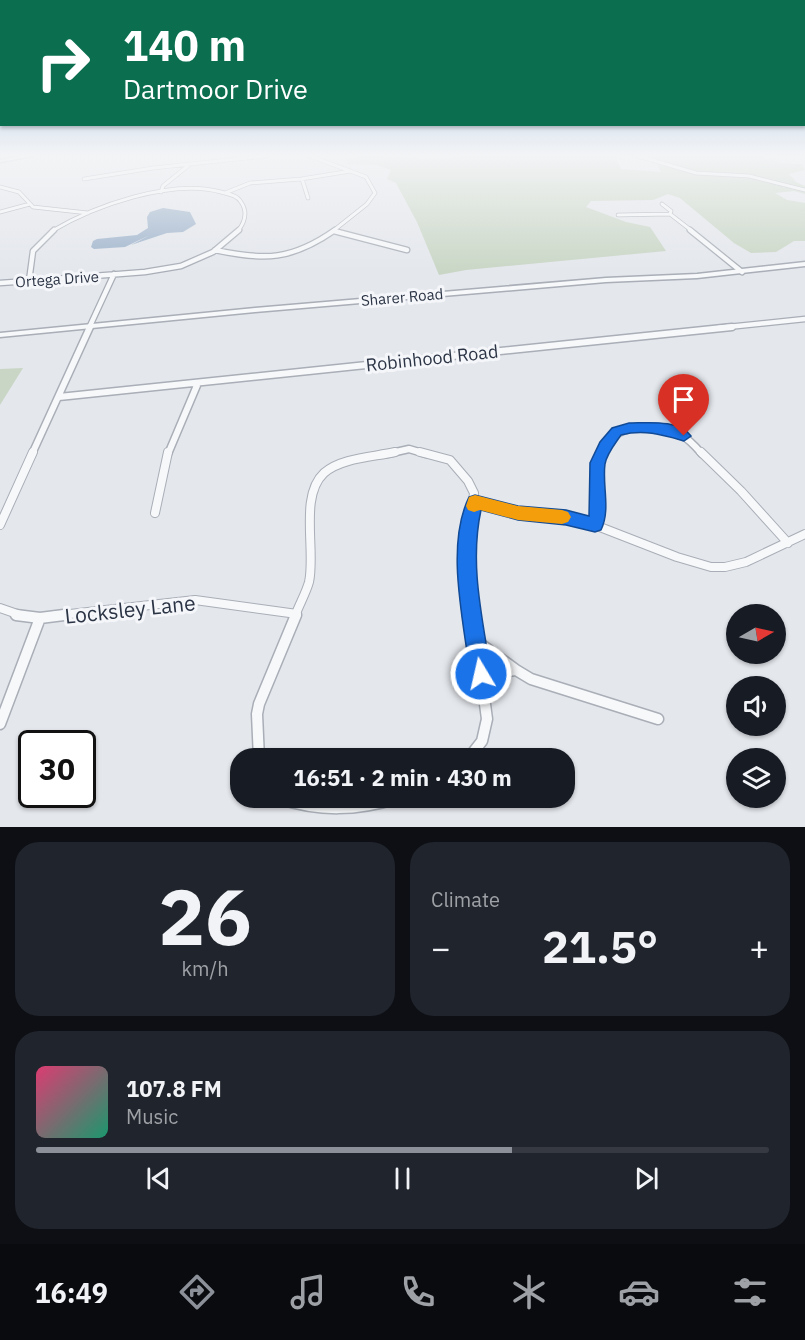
<!DOCTYPE html>
<html lang="en">
<head>
<meta charset="utf-8">
<style>
	:root { --surface:#171b24; --page:#20242c; --text:#f1f3f6; --muted:#9ea1a6; --line:#363941; --accent:#8c9099 }
	body { margin:0; font-family:"IBM Plex Sans",sans-serif; background:var(--page); color:var(--text); height:100vh; display:flex; flex-direction:column; font-size:22px; white-space:nowrap }
	* { box-sizing:border-box; margin:0 }
	p { font-size:20px; color:var(--muted) }
	.icon { flex:none; width:33px; height:33px; fill:none; stroke:currentColor; stroke-width:2; stroke-linecap:round; stroke-linejoin:round }
	.map { position:relative; height:827px; overflow:hidden }
	.panel { display:flex; flex-direction:column; gap:15px; padding:15px; background:#0d0f14; flex:1 }
	.panel>* { flex:none }
	.guide { position:absolute; left:0px; top:0px; width:806px; height:126px; box-shadow:0 2px 4px #0004; background:#0b6e4f; color:#fff; overflow:hidden }
	.needle { width:39px; rotate:81deg }
	.controls { position:absolute; left:726px; top:604px; display:grid; gap:12px }
	.controls a { display:grid; place-items:center; width:60px; height:60px; border-radius:50%; background:var(--surface); box-shadow:0 2px 4px #0004; font-size:30px }
	.speed { position:absolute; left:18px; top:730px; display:flex; gap:12px; font-size:30px; font-weight:700; text-align:center }
	.speed>* { display:grid; place-content:center; width:78px; height:78px; border-radius:50%; background:var(--surface); box-shadow:0 2px 4px #0004; line-height:1 }
	.speed .limit { border:3px solid #111; border-radius:9px; background:#fff; color:#111 }
	.pin { position:absolute; display:grid; place-items:center; width:51px; height:51px; color:#fff; margin:-62px -26px; border-radius:50% 50% 50% 0; rotate:-45deg; box-shadow:0 0 6px #0007 }
	.pin .icon { rotate:45deg }
	.me { position:absolute; width:66px; margin:-33px; rotate:351deg; stroke-linejoin:round; filter:drop-shadow(0 0 4px #0008) }
	.turn { display:flex; align-items:center; gap:21px; height:126px; padding:0 24px; font-size:27px }
	.turn .icon { width:78px; height:78px; stroke-width:2.5 }
	.turn b { display:block; font-size:42px; line-height:51px }
	.big { font-size:45px; font-weight:700; line-height:1.1 }
	.panel .tile { flex:1; display:flex; flex-direction:column; justify-content:center; gap:9px; min-width:0; padding:0 21px; border-radius:24px; background:var(--page) }
	.panel .dial { align-items:center; gap:0 }
	.dial b { font-size:78px; line-height:1 }
	.song { display:flex; align-items:center; gap:18px }
	.cover { width:72px; height:72px; border-radius:9px; background:linear-gradient(135deg,hsl(340 70% 55%),hsl(160 70% 35%)) }
	.played { height:6px; border-radius:3px; background:linear-gradient(90deg,var(--accent) 65%,var(--line) 65%) }
	.keys { display:flex; justify-content:space-around; direction:ltr }
	.heat { display:flex; justify-content:space-between; align-items:center; font-size:33px; direction:ltr }
	.panel .tiles { flex:1; display:grid; gap:15px; grid-template-columns:1fr 1fr }
	.tile:last-child { grid-column:span 2 }
	.trip { position:absolute; left:230px; top:748px; width:345px; height:60px; border-radius:24px; background:var(--surface); box-shadow:0 2px 4px #0004; font-weight:700; line-height:60px; text-align:center }
	.menu { display:flex; height:96px; justify-content:space-around; align-items:center; background:#090b0e; color:var(--muted) }
	.menu .icon { width:42px; height:42px }
	.menu .current { color:var(--accent) }
	.menu b { font-size:27px; color:var(--text) }
	.map>svg:first-child { display:block }
	.green { fill:#c9d6c5 }
	.water { fill:#9fb4cc }
	.lines { fill:none; stroke-linecap:round; stroke-linejoin:round }
	.minor-far4-casing { stroke:#a9aeb7; stroke-width:4.5 }
	.minor-far3-casing { stroke:#a9aeb7; stroke-width:7 }
	.minor-far2-casing { stroke:#a9aeb7; stroke-width:9 }
	.minor-far1-casing { stroke:#a9aeb7; stroke-width:10 }
	.minor-casing { stroke:#a9aeb7; stroke-width:13 }
	.tertiary-casing { stroke:#a9aeb7; stroke-width:3 }
	.minor-far4 { stroke:#f7f8fa; stroke-width:3 }
	.minor-far3 { stroke:#f7f8fa; stroke-width:4.5 }
	.minor-far2 { stroke:#f7f8fa; stroke-width:6 }
	.minor-far1 { stroke:#f7f8fa; stroke-width:8 }
	.minor { stroke:#f7f8fa; stroke-width:10 }
	.tertiary { fill:#f7f8fa; fill-rule:evenodd }
	.route { fill:#1a73e8; stroke:#114b97; stroke-width:1.5 }
	.slow { fill:#f59e0b }
	.labels { text-anchor:middle; dominant-baseline:central; stroke-width:6; stroke-linejoin:round; paint-order:stroke }
	.far-street-label { font-size:15px; fill:#2b3445; stroke:#f4f6f9 }
	.street-label { font-size:18px; fill:#2b3445; stroke:#f4f6f9 }
	.near-street-label { font-size:21px; fill:#2b3445; stroke:#f4f6f9 }
</style>
</head>
<body>
<div class="map">
<svg width="805" height="827" viewBox="0 0 805 827">
	<rect width="100%" height="100%" fill="#e4e7ec"/>
	<!-- green -->
	<path class="green" d="M363,156L446,159L461,156H615L621,169L661,172L653,156H760L781,163L802,164L805,170L789,174L796,182L805,186V190L765,179L805,191V194L794,191L775,193L787,200L805,203V241H794L776,252L751,253L734,243L680,198L668,194L653,200L591,201L586,207L626,222L650,227L666,251L466,270L439,275L417,222L396,183L387,179L391,170L377,165L347,164L348,159Z
		M23,368L0,405V369Z"/>
	<!-- water -->
	<path class="water" d="M163,208L190,212L196,224L183,232L167,233L131,245L150,235L125,247L94,249L91,247L93,241L97,239L137,235L148,228L147,217L150,212Z"/>
	<g class="lines">
		<defs>
			<path id="minor-far4" d="M310,156L366,177L375,193L367,204L333,231
				M638,156L696,173L749,176L805,190
				M84,179L153,168L266,156
				M302,179L308,198
				M0,187L19,192L33,207L88,213
				M161,192L163,186L189,165
				M225,193L250,183L301,179L351,171
				M662,204L671,211L670,214L692,231
				M0,212L30,204
				M618,215L670,214
				M52,231C94,206 172,178 221,192C228,194 237,195 241,202C248,212 245,222 238,231"/>
			<path id="minor-far3" d="M690,230L742,272
				M334,231L407,250
				M215,250C265,261 292,260 335,230
				M29,281L33,251L54,230
				M29,281L145,272L181,266L213,252L239,230
				M0,283L29,281
				M89,328L114,274
				M718,328L805,319"/>
			<path id="minor-far2" d="M59,397L732,327
				M32,454L90,327
				M168,454L198,383
				M387,454L409,449L426,454
				M601,454C611,423 657,421 681,435C689,439 696,447 702,454"/>
			<path id="minor-far1" d="M420,452L450,460L468,481L474,493L466,560L473,616
				M701,452L741,491L788,543
				M475,502L513,512L587,522L677,557L711,567H725L746,562L805,534
				M155,513L168,452
				M0,525L33,452
				M595,525L597,473L602,452
				M0,608L23,616
				M52,616L195,600L297,614
				M295,616C299,605 306,593 309,582C316,551 299,496 324,473C341,458 373,457 395,452"/>
			<path id="minor" d="M16,615L40,618L64,615
				M475,640L516,670L481,674
				M516,670L531,679L658,719
				M0,724L40,618
				M259,759L257,714L259,704L296,615
				M468,759L482,741L487,719L473,615
				M278,798C319,812 357,811 398,798"/>
			<path id="tertiary" d="M22,156H33L0,162V160Z
				M805,262V266L697,278L606,282L255,312L0,337V333L255,308L606,278L697,274Z"/>
		</defs>
		<!-- minor-far4 casing -->
		<use href="#minor-far4" class="minor-far4-casing"/>
		<!-- minor-far3 casing -->
		<use href="#minor-far3" class="minor-far3-casing"/>
		<!-- minor-far2 casing -->
		<use href="#minor-far2" class="minor-far2-casing"/>
		<!-- minor-far1 casing -->
		<use href="#minor-far1" class="minor-far1-casing"/>
		<!-- minor casing -->
		<use href="#minor" class="minor-casing"/>
		<!-- tertiary casing -->
		<use href="#tertiary" class="tertiary-casing"/>
		<!-- minor-far4 -->
		<use href="#minor-far4" class="minor-far4"/>
		<!-- minor-far3 -->
		<use href="#minor-far3" class="minor-far3"/>
		<!-- minor-far2 -->
		<use href="#minor-far2" class="minor-far2"/>
		<!-- minor-far1 -->
		<use href="#minor-far1" class="minor-far1"/>
		<!-- minor -->
		<use href="#minor" class="minor"/>
		<!-- tertiary -->
		<use href="#tertiary" class="tertiary"/>
	</g>
	<!-- sky -->
	<linearGradient id="sky" x2="0" y2="1"><stop stop-color="#8bb4dd"/><stop offset="0.57" stop-color="#f3f4f6"/><stop offset="1" stop-color="#f3f4f6" stop-opacity="0"/></linearGradient>
	<rect width="805" height="272" fill="url(#sky)"/>
	<!-- route -->
	<path class="route" d="M629,423C647,423 679,419 691,436L684,441C663,435 644,429 621,435C615,444 607,453 605,464C602,486 611,509 601,530L595,532L566,525L518,520L481,510C469,565 483,620 491,674L488,682L481,685L473,682L470,674C464,622 445,546 469,497L475,495L518,506L566,510L589,516L590,463L600,442L612,428Z"/>
	<!-- slow -->
	<path class="slow" d="M475,495L518,506L562,510L568,512L571,517L568,522L562,524L518,520L480,510L474,512L468,510L466,506L469,497Z"/>
	<g class="labels">
		<!-- far-street labels -->
		<g class="far-street-label">
			<text transform="translate(57 279) rotate(-4)">Ortega Drive</text>
			<text transform="translate(402 297) rotate(-5)">Sharer Road</text>
		</g>
		<!-- street labels -->
		<g class="street-label">
			<text transform="translate(432 358) rotate(-6)">Robinhood Road</text>
		</g>
		<!-- near-street labels -->
		<g class="near-street-label">
			<text transform="translate(130 609) rotate(-6)">Locksley Lane</text>
		</g>
	</g>
</svg>
<div class="controls">
<a><svg class="needle" viewBox="-14 -14 28 28"><path d="M0-13l5 13h-10z" fill="#e53935"/><path d="M0 13l5-13h-10z" fill="#9ea1a6"/></svg></a>
<a><svg class="icon" aria-label="sound" viewBox="0 0 24 24"><path d="M4 9h4l5-4v14l-5-4H4zM17 9q2 3 0 6"/></svg></a>
<a><svg class="icon" aria-label="layers" viewBox="0 0 24 24"><path d="M12 4l9 5-9 5-9-5zM3 14l9 5 9-5"/></svg></a>
</div>
<div class="speed"><div class="limit">30</div></div>
<div class="pin" style="left:684px;top:436px;background:#d93025"><svg class="icon" aria-label="arrive" viewBox="0 0 24 24"><path d="M6 21V4h12l-3 4 3 4H6"/></svg></div>
<svg class="me" style="left:481px;top:674px" viewBox="-20 -20 40 40"><circle r="17" fill="#1a73e8" stroke="#fff" stroke-width="3"/><path d="M0-11L8 9 0 5-8 9z" fill="#fff"/></svg>
<div class="trip">16:51 · 2 min · 430 m</div>
<div class="guide">
<div class="turn"><svg class="icon" aria-label="right" viewBox="0 0 24 24"><path d="M7 20v-9h11M14 6l5 5-5 5"/></svg><div><b>140 m</b>Dartmoor Drive</div></div>
</div>
</div>
<section class="panel">
<div class="tiles">
<div class="tile dial"><b>26</b><p>km/h</p></div>
<div class="tile"><p>Climate</p>
<div class="heat"><a>−</a><b class="big">21.5°</b><a>+</a></div>
</div>
<div class="tile">
<div class="song"><i class="cover"></i><div><b>107.8 FM</b><p>Music</p></div></div>
<div class="played"></div>
<div class="keys"><svg class="icon" aria-label="previous" viewBox="0 0 24 24"><path d="M18 5L8 12l10 7zM5 5v14"/></svg><svg class="icon" aria-label="pause" viewBox="0 0 24 24"><path d="M8 5v14M16 5v14"/></svg><svg class="icon" aria-label="next" viewBox="0 0 24 24"><path d="M6 5l10 7-10 7zM19 5v14"/></svg></div>
</div>
</div>
</section>
<nav class="menu">
<b>16:49</b>
<svg class="icon current" aria-label="directions" viewBox="0 0 24 24"><path d="M12 3l9 9-9 9-9-9zM9 14v-3h6M13 9l2 2-2 2"/></svg>
<svg class="icon" aria-label="music" viewBox="0 0 24 24"><path d="M9 18V5l10-2v13"/><circle cx="6" cy="18" r="3"/><circle cx="16" cy="16" r="3"/></svg>
<svg class="icon" aria-label="phone" viewBox="0 0 24 24"><path d="M5 4h4l2 5-3 2q2 4 5 5l2-3 5 2v4C11 20 4 13 5 4z"/></svg>
<svg class="icon" aria-label="climate" viewBox="0 0 24 24"><path d="M12 3v18M4 7l16 10M4 17L20 7"/></svg>
<svg class="icon" aria-label="car" viewBox="0 0 24 24"><path d="M5 17H2v-5l4-1 3-4h7l3 4 3 1v5h-3M9 17h6M6 11h13"/><circle cx="7" cy="17" r="2"/><circle cx="17" cy="17" r="2"/></svg>
<svg class="icon" aria-label="filters" viewBox="0 0 24 24"><path d="M4 7h16M4 17h16"/><circle cx="9" cy="7" r="2"/><circle cx="15" cy="17" r="2"/></svg>
</nav>
</body>
</html>
